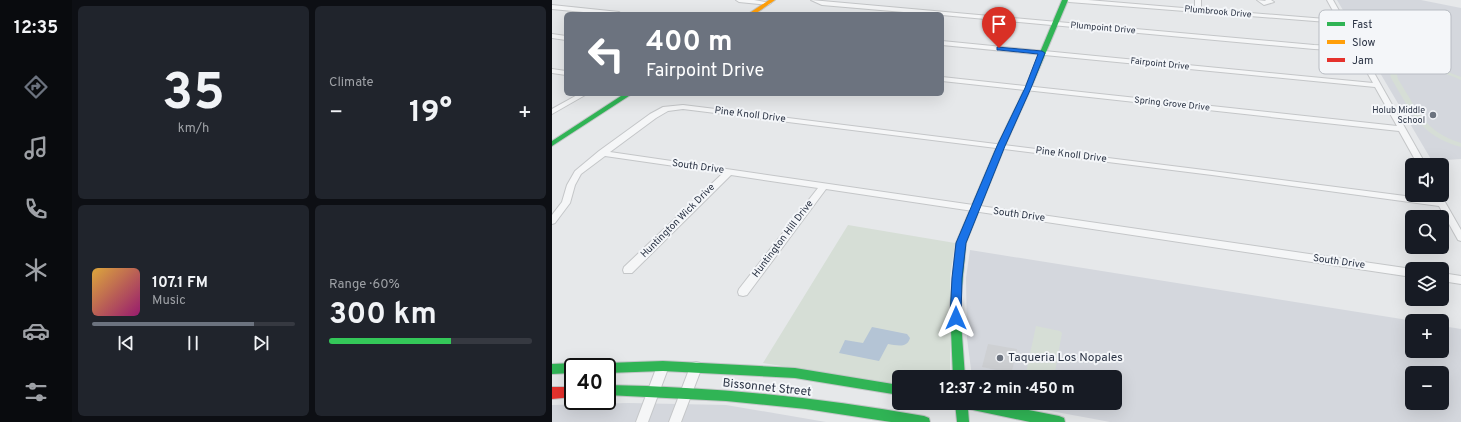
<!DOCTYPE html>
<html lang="en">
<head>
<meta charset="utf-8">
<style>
	:root { --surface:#171b24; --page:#20242c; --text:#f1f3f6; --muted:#9ea1a6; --line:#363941; --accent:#6c737f }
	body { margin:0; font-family:Overpass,sans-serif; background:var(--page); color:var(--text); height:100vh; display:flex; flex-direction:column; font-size:15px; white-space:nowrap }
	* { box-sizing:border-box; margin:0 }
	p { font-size:13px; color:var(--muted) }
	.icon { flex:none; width:22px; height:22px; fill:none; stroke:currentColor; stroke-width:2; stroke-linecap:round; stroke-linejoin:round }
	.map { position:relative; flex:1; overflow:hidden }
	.panel { display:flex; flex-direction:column; gap:6px; padding:6px; background:#0d0f14; width:480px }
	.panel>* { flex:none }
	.top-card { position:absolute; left:12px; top:12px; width:380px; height:84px; border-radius:6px; box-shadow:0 4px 16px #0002; background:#6c737f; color:#fff; overflow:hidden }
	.fabs { position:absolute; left:853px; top:158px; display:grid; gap:8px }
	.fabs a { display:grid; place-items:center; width:44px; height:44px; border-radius:6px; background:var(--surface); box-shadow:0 4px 16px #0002; font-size:20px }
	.speed { position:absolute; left:12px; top:358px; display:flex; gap:8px; font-size:20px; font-weight:700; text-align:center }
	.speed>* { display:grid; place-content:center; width:52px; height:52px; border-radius:50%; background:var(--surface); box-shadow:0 4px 16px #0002; line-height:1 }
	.speed .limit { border:2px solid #111; border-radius:6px; background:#fff; color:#111 }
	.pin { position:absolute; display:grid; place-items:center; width:34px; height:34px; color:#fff; margin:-41px -17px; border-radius:50% 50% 50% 0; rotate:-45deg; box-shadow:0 0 4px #0007 }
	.pin .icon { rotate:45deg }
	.me { position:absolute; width:44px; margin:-22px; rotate:0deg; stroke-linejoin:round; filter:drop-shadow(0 0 3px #0008) }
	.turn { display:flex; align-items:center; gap:14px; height:84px; padding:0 16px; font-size:18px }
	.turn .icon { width:52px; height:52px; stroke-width:2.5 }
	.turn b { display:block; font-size:28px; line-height:34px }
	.big { font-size:30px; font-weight:700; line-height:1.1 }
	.panel .card { flex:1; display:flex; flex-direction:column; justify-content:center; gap:6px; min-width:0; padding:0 14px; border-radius:6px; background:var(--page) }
	.panel .dial { align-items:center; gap:0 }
	.dial b { font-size:52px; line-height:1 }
	.song { display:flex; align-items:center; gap:12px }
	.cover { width:48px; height:48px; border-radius:6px; background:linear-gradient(135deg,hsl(40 70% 55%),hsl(320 70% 35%)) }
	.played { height:4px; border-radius:2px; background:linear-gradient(90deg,var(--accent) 80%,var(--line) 80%) }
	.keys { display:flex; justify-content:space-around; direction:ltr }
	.heat { display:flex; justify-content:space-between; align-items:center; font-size:22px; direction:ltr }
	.charge { height:6px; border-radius:3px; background:linear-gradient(90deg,#34c759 60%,var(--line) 0) }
	.panel .tiles { flex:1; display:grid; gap:6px; grid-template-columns:repeat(2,1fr) }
	.trip { position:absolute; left:340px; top:370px; width:230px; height:40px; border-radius:6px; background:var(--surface); box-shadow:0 4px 16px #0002; font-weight:700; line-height:40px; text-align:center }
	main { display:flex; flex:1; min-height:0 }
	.dock { display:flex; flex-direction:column; width:72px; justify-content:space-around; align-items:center; background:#090b0e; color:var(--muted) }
	.dock .icon { width:28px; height:28px }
	.dock .active { color:var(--accent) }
	.dock b { font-size:18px; color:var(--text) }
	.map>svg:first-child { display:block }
	.built { fill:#d4d7dd; fill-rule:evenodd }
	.green { fill:#d6ded6 }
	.water { fill:#b4c4d5 }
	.building { fill:#ced0d3 }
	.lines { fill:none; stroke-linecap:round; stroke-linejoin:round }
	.street-casing { stroke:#c4c6c8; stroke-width:2 }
	.fast-casing { stroke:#c4c6c8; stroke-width:2 }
	.slow-casing { stroke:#c4c6c8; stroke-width:2 }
	.jam-casing { stroke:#c4c6c8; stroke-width:2 }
	.street { fill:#f5f6f7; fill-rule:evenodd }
	.fast { fill:#30b455; fill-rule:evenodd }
	.slow { fill:#ff9f0a; fill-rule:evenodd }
	.jam { fill:#e5322d; fill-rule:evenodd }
	.route { fill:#1a73e8; stroke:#114b97 }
	.poi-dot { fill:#6c737f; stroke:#f4f6f9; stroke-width:1.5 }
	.labels { text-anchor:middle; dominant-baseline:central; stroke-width:4; stroke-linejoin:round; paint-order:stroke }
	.far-street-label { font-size:9px; fill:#2b3445; stroke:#f4f6f9 }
	.far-poi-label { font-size:9px; fill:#2b3445; stroke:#f4f6f9; text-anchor:end }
	.street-label { font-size:10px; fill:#2b3445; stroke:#f4f6f9 }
	.near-poi-label { font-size:12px; fill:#2b3445; stroke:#f4f6f9; text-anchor:start }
	.near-street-label { font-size:12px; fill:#2b3445; stroke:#f4f6f9 }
	.key { fill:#f4f6f9; stroke:#b8bcc3; stroke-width:1 }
	.key-label { font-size:11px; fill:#2b3445 }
</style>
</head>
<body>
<main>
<nav class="dock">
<b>12:35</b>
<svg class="icon active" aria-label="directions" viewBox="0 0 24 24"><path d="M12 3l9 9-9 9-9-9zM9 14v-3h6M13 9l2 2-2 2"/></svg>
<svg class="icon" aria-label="music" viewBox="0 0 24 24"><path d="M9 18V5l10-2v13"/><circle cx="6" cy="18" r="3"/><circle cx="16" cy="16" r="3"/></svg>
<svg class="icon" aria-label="phone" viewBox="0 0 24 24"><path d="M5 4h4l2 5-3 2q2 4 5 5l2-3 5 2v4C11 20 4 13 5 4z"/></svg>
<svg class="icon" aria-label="climate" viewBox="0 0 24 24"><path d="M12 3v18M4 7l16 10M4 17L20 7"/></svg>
<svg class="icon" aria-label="car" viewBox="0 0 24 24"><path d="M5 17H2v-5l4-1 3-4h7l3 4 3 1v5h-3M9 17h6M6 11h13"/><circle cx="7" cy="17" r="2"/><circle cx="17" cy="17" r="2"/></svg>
<svg class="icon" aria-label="filters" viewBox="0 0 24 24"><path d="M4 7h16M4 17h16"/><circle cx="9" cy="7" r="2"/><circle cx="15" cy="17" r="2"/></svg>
</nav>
<section class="panel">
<div class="tiles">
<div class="card dial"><b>35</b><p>km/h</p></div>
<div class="card"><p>Climate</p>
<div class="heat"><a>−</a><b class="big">19°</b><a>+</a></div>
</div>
<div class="card">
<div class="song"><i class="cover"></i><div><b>107.1 FM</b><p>Music</p></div></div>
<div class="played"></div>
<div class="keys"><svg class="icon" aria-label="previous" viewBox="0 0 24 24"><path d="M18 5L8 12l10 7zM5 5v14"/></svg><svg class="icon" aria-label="pause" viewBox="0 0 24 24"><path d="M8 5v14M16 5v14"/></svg><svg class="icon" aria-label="next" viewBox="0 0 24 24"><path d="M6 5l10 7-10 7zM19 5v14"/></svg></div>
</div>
<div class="card"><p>Range · 60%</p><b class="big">300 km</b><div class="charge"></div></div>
</div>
</section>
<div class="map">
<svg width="909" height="422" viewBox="0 0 909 422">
	<rect width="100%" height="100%" fill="#e6e8ea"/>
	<!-- built -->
	<path class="built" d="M785,0H869L909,8V159L880,161Z
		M418,250L862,321H860V351H890V326L909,329V422H558L456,403H563V377H420L415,338L414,278ZM860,373H890V403H860Z
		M77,403L174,405L274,422H0V405Z"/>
	<!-- green -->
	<path class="green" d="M863,65L888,69L909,77V80C896,73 854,59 845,75L846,79C865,109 872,132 909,143V147C867,135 860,113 839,78L838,73C843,65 854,65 863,65Z
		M296,225L403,243L398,277V377H347V385L211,363Z
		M484,326L508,331L510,333L502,377H473Z"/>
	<!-- water -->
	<path class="water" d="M320,327L355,334L358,338C355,349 344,345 336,344L327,361L287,353L293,340L311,343Z"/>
	<!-- building -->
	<path class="building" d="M436,344L465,349L459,375L449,374V371L430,367Z"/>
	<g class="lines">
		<defs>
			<path id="street" d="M184,0H202L219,3L216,5L187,2Z
				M259,0L762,45L801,47L788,23L517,2L514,0H536L643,9V0H649V9L786,20L775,0H781L874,165H866L847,131L390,81V77L845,126L823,87L390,45V41L821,83L803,51L762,49L390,15V14H375L270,5Z
				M705,0L714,1L713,0H719L722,2L712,5Z
				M0,5L67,12L70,14H52L0,9Z
				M0,34L14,36V40L0,38Z
				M0,69L14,71V75L0,73Z
				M27,94H35L0,114V109Z
				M131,105L660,171L884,200L881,195H889L909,230V241L906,240L887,206L660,175L131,109L116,111L104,118L58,152L860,269V277L274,189L195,295L191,296L187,295L186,292L187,289L266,188L179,175L80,273H72L71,270L72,267L171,173L53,156L29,174L23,185L18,203L3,223L0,224V215L10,202L15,185L23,171L47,151L98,114L111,107Z
				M890,273L909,276V284L890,281Z
				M111,361L115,362L117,366L96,422H84L105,366L107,362Z
				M144,362L148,363L150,367L129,422H117L138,367L140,363Z"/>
			<path id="fast" d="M510,0H516L479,88L453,146L414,243L408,307L413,377H401L398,307L404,243L445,146L473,88Z
				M72,94H80L0,146V141Z
				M111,361L243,368L347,385V395L243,378L111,371L55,373V367H50L51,364L55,363Z
				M21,363L25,364L26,367H21V373L0,374V364Z
				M55,385C162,387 267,397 372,416L377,418L378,422H339L254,409L174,401L55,395Z
				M403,403H442L507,416L512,418L513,422H478L416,409L417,422H405Z"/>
			<path id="slow" d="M217,0H223L203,14H196Z"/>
			<path id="jam" d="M0,387H21V397L0,399Z"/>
		</defs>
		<!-- street casing -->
		<use href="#street" class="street-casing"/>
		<!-- fast casing -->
		<use href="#fast" class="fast-casing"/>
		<!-- slow casing -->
		<use href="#slow" class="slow-casing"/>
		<!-- jam casing -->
		<use href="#jam" class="jam-casing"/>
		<!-- street -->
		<use href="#street" class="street"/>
		<!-- fast -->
		<use href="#fast" class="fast"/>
		<!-- slow -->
		<use href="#slow" class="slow"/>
		<!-- jam -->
		<use href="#jam" class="jam"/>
	</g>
	<!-- route -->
	<path class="route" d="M445,47L490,51L493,53L479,88L453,146L414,243L410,278L409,318L408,321L404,322L400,321L398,318L400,278L404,243L445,146L473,88L486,54L447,50H445Z"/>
	<!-- markers -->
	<g class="poi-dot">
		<circle cx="881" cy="115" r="4"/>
		<circle cx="448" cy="358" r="4"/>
	</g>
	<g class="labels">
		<!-- far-street labels -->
		<g class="far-street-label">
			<text transform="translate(666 12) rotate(5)">Plumbrook Drive</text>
			<text transform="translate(551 28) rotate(5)">Plumpoint Drive</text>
			<text transform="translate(608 64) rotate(6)">Fairpoint Drive</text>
			<text transform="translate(620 104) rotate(6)">Spring Grove Drive</text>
		</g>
		<!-- far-poi labels -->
		<g class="far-poi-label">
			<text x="873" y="110">Holub Middle<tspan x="873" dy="10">School</tspan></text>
		</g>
		<!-- street labels -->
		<g class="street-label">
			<text transform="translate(198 115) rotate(7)">Pine Knoll Drive</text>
			<text transform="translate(519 155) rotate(7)">Pine Knoll Drive</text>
			<text transform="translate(146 167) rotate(8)">South Drive</text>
			<text transform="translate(467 215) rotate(8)">South Drive</text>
			<text transform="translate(126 221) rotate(-45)">Huntington Wick Drive</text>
			<text transform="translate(231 239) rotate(-53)">Huntington Hill Drive</text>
			<text transform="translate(787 262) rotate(8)">South Drive</text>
		</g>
		<!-- near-poi labels -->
		<g class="near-poi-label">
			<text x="456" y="358">Taqueria Los Nopales</text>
		</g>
		<!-- near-street labels -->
		<g class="near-street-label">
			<text transform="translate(215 388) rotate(6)">Bissonnet Street</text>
		</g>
	</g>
	<!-- legend -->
	<rect x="767" y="10" width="132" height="64" rx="6" class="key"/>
	<rect x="775" y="22" width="18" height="4" fill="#30b455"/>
	<rect x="775" y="40" width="18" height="4" fill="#ff9f0a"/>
	<rect x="775" y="58" width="18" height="4" fill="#e5322d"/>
	<g class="key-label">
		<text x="800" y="28">Fast</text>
		<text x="800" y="46">Slow</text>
		<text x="800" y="64">Jam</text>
	</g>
</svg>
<div class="fabs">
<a><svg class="icon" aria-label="sound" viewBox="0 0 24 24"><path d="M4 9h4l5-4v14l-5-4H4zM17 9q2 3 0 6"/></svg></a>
<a><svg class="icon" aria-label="search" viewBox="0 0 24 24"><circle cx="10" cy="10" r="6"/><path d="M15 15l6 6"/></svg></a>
<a><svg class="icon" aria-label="layers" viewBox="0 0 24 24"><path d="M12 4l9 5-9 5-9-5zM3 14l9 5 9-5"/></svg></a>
<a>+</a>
<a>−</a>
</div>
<div class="speed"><div class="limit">40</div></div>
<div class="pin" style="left:447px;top:48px;background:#d93025"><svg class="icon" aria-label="arrive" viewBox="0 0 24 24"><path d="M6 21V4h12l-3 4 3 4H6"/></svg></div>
<svg class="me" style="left:404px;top:318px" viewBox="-20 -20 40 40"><path d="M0-17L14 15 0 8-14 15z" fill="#1a73e8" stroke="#fff" stroke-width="4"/></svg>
<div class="trip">12:37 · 2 min · 450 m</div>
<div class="top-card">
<div class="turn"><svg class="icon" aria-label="left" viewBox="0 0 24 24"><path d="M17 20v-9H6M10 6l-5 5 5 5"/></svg><div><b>400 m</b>Fairpoint Drive</div></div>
</div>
</div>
</main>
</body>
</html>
